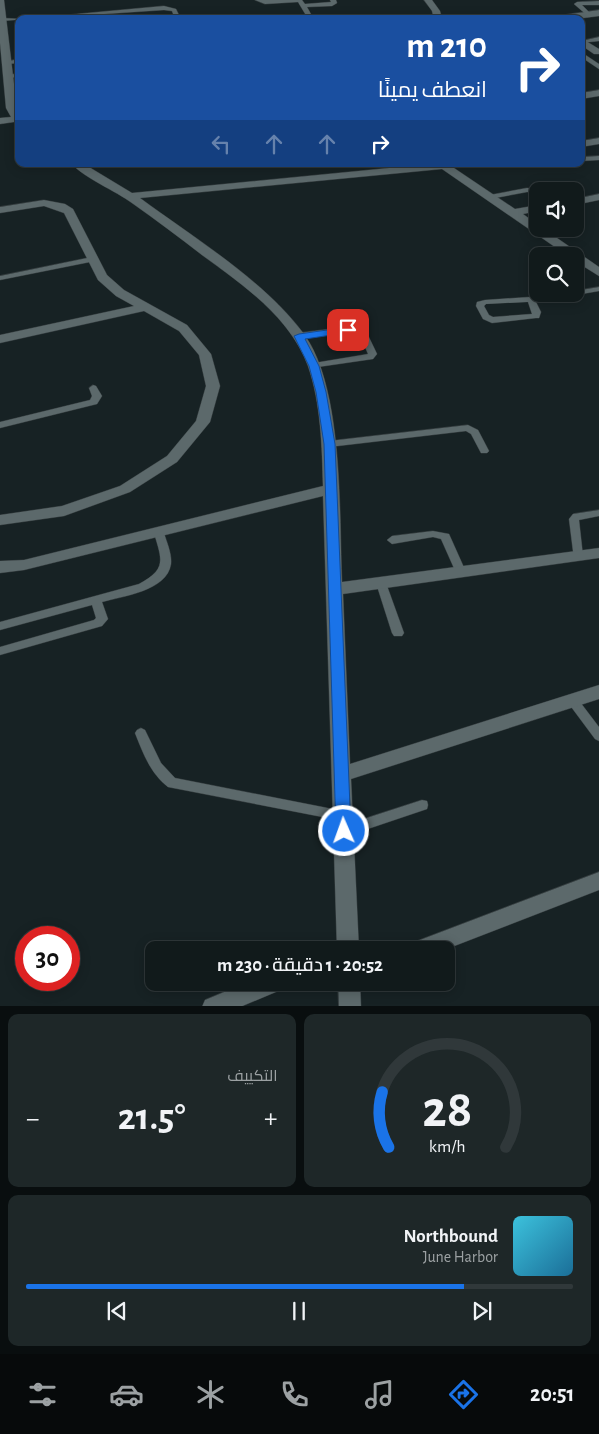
<!DOCTYPE html>
<html lang="ar">
<head>
<meta charset="utf-8">
<style>
	:root { --surface:#111a1b; --page:#1e2728; --text:#f1f3f6; --muted:#9ca1a3; --line:#30383a; --accent:#1a73e8 }
	body { margin:0; font-family:"Alegreya Sans",Cairo,sans-serif; background:var(--page); color:var(--text); direction:rtl; height:100vh; display:flex; flex-direction:column; font-size:19px; white-space:nowrap }
	* { box-sizing:border-box; margin:0 }
	p { font-size:16px; color:var(--muted) }
	.icon { flex:none; width:28px; height:28px; fill:none; stroke:currentColor; stroke-width:2; stroke-linecap:round; stroke-linejoin:round }
	.map { position:relative; height:1006px; overflow:hidden; direction:ltr }
	.side { display:flex; flex-direction:column; gap:8px; padding:8px; background:#090e0f; flex:1 }
	.side>* { flex:none }
	.top-card { position:absolute; left:15px; top:15px; width:570px; height:152px; border-radius:10px; box-shadow:0 2px 12px #0003,0 0 0 1px var(--line); direction:rtl; background:#1a4fa0; color:#fff; overflow:hidden }
	.controls { position:absolute; left:529px; top:182px; display:grid; gap:10px }
	.controls a { display:grid; place-items:center; width:55px; height:55px; border-radius:10px; background:var(--surface); box-shadow:0 2px 12px #0003,0 0 0 1px var(--line); font-size:25px }
	.speed { position:absolute; left:15px; top:926px; display:flex; gap:10px; font-size:25px; font-weight:700; text-align:center }
	.speed>* { display:grid; place-content:center; width:65px; height:65px; border-radius:50%; background:var(--surface); box-shadow:0 2px 12px #0003,0 0 0 1px var(--line); line-height:1 }
	.speed .limit { border:8px solid #d22; background:#fff; color:#111 }
	.pin { position:absolute; display:grid; place-items:center; width:42px; height:42px; color:#fff; margin:-21px; border-radius:10px; box-shadow:0 2px 8px #0006 }
	.me { position:absolute; width:55px; margin:-28px; rotate:358deg; stroke-linejoin:round; filter:drop-shadow(0 0 4px #0008) }
	.turn { display:flex; align-items:center; gap:18px; height:105px; padding:0 15px; font-size:22px }
	.turn .icon { width:65px; height:65px; stroke-width:2.5 }
	.turn b { display:block; font-size:35px; line-height:42px }
	.lanes { display:flex; align-items:center; height:48px; padding:0 15px; background:#0003; justify-content:center; gap:25px; direction:ltr }
	.lanes .off { opacity:.35 }
	.big { font-size:38px; font-weight:600; line-height:1.1 }
	.side .widget { flex:1; display:flex; flex-direction:column; justify-content:center; gap:8px; min-width:0; padding:0 18px; border-radius:10px; background:var(--page) }
	.side .dial { align-items:center; gap:0 }
	.dial svg { height:130px; overflow:visible; fill:none; stroke:var(--line); stroke-width:7; stroke-linecap:round; text-anchor:middle }
	.dial text { fill:var(--text); stroke:none }
	.song { display:flex; align-items:center; gap:15px }
	.cover { width:60px; height:60px; border-radius:8px; background:linear-gradient(135deg,hsl(190 70% 55%),hsl(200 70% 35%)) }
	.played { height:5px; border-radius:2px; background:linear-gradient(90deg,var(--accent) 80%,var(--line) 80%) }
	.keys { display:flex; justify-content:space-around; direction:ltr }
	.heat { display:flex; justify-content:space-between; align-items:center; font-size:28px; direction:ltr }
	.side .tiles { flex:1; display:grid; gap:8px; grid-template-columns:1fr 1fr }
	.widget:last-child { grid-column:span 2 }
	.trip { position:absolute; left:145px; top:941px; width:310px; height:50px; border-radius:10px; background:var(--surface); box-shadow:0 2px 12px #0003,0 0 0 1px var(--line); font-weight:600; line-height:50px; text-align:center; direction:rtl }
	.tabs { display:flex; height:80px; justify-content:space-around; align-items:center; background:#070a0b; color:var(--muted) }
	.tabs .icon { width:35px; height:35px }
	.tabs .active { color:var(--accent) }
	.tabs b { font-size:22px; color:var(--text) }
	.map>svg:first-child { display:block }
	.lines { fill:none; stroke-linecap:round; stroke-linejoin:round }
	.lane-casing { stroke:#343c3e; stroke-width:1 }
	.street-casing { stroke:#343c3e; stroke-width:1 }
	.lane { fill:#5c696b; fill-rule:evenodd }
	.street { fill:#5c696b; fill-rule:evenodd }
	.route { fill:#1a73e8; stroke:#114b97 }
</style>
</head>
<body>
<div class="map">
<svg width="599" height="1007" viewBox="0 0 599 1007">
	<rect width="100%" height="100%" fill="#172224"/>
	<g class="lines">
		<defs>
			<path id="lane" d="M255,0H302L305,4L331,2L330,0H336L337,3L332,6L307,7L312,16L309,18L307,17L298,2L265,4Z
				M599,1V5H582L592,15L589,17L574,4L577,2Z
				M164,6L176,9L181,19H175L172,11L164,10L0,21V19L2,18L22,19Z
				M463,17H486L489,19H460Z
				M599,37V41L581,43V41Z
				M581,52L599,64V69L581,57Z
				M19,59V63L7,64L4,62Z
				M19,73V77L8,78L5,76Z
				M599,156V160L581,161V157Z
				M527,188L538,189L542,191H538V193L527,192L490,199L486,197L490,195Z
				M92,257H95V261L0,280V276Z
				M599,287V291L536,302L541,312L539,318H536L492,323L483,319L476,306L477,302L485,300L575,294V291ZM528,302L532,314L493,317L489,315L484,306L486,304Z
				M354,326L366,331L377,354L373,359L311,368L310,366L314,363L368,354L360,335L353,332L299,339L295,336L299,333Z
				M93,385L96,386L102,396L97,404L0,428V422L90,400L92,396L89,388Z
				M468,425L478,430L489,451L487,453H481L471,434L466,431L329,447L324,444L329,441Z
				M599,510V516L579,520L583,556L578,560L574,559L569,519L573,514Z
				M159,530L164,533C167,543 172,554 171,564C167,591 123,596 102,602L108,619L102,626L0,655V647L94,620L96,618L92,605L0,630V622L139,584C167,569 162,560 154,533Z
				M433,531L449,534L466,572L465,575H457L441,539L433,537L392,544L387,540L392,536Z
				M381,579L385,580L386,583L404,633L402,636H394L392,633L376,583L377,580Z
				M573,696L577,698L599,727V741L595,739L569,704L567,701L569,698Z
				M141,728L145,730L161,763L175,778L343,811L348,812L349,816L348,820L343,821L168,787C150,773 143,753 135,733L137,730Z
				M422,800L427,801L428,805L427,809L344,837L339,835L338,831L339,827Z"/>
			<path id="street" d="M0,0H4L19,126L14,122L0,124V118L11,117L6,108L0,43Z
				M424,0H432L440,11L442,19H434L432,11Z
				M599,10V16L576,19H553L557,16Z
				M581,38L599,49V54H594L581,45Z
				M599,90V96L581,99V93Z
				M599,138V144L581,147V141Z
				M72,164H84L132,193L430,164H465L464,166L454,168L515,209L538,205V211L523,214L538,225V229H544L599,267V276L575,261V256H568L442,169L140,198C194,238 264,280 304,334C344,389 339,515 342,582L599,548V558L343,594L350,764L599,685V699L351,779L359,950H337L323,496L24,570L0,573V561L24,560L323,486C322,447 321,404 308,366C290,317 243,285 202,255C179,237 156,220 132,203C116,191 84,178 72,164Z
				M599,194V200L575,205V199Z
				M44,200L65,204L73,209L107,275L124,290L187,325L211,354L220,386L210,422L177,462L130,492L64,516L0,525V515L62,506L120,486L167,456L196,421L206,386L199,355L179,331L144,311L0,343V335L134,306L116,296L98,280L64,213L44,206L0,213V207Z
				M599,872V890L444,950H408L412,943Z
				M248,982H286L283,989L240,1007H202L205,1000Z
				M338,982H360L361,1007H339Z"/>
		</defs>
		<!-- lane casing -->
		<use href="#lane" class="lane-casing"/>
		<!-- street casing -->
		<use href="#street" class="street-casing"/>
		<!-- lane -->
		<use href="#lane" class="lane"/>
		<!-- street -->
		<use href="#street" class="street"/>
	</g>
	<!-- route -->
	<path class="route" d="M348,327L352,328V332L305,339L319,366L326,392L335,444L351,831L349,835L344,837L339,835L336,831L324,444L316,392L309,366L294,336L299,334Z"/>
</svg>
<div class="controls">
<a><svg class="icon" aria-label="sound" viewBox="0 0 24 24"><path d="M4 9h4l5-4v14l-5-4H4zM17 9q2 3 0 6"/></svg></a>
<a><svg class="icon" aria-label="search" viewBox="0 0 24 24"><circle cx="10" cy="10" r="6"/><path d="M15 15l6 6"/></svg></a>
</div>
<div class="speed"><div class="limit">30</div></div>
<div class="pin" style="left:348px;top:330px;background:#d93025"><svg class="icon" aria-label="arrive" viewBox="0 0 24 24"><path d="M6 21V4h12l-3 4 3 4H6"/></svg></div>
<svg class="me" style="left:344px;top:831px" viewBox="-20 -20 40 40"><circle r="17" fill="#1a73e8" stroke="#fff" stroke-width="3"/><path d="M0-11L8 9 0 5-8 9z" fill="#fff"/></svg>
<div class="trip">20:52 · 1 دقيقة · 230 m</div>
<div class="top-card">
<div class="turn"><svg class="icon" aria-label="right" viewBox="0 0 24 24"><path d="M7 20v-9h11M14 6l5 5-5 5"/></svg><div><b>210 m</b>انعطف يمينًا</div></div>
<div class="lanes"><svg class="icon off" aria-label="left" viewBox="0 0 24 24"><path d="M17 20v-9H6M10 6l-5 5 5 5"/></svg><svg class="icon off" aria-label="ahead" viewBox="0 0 24 24"><path d="M12 20V5M6 11l6-6 6 6"/></svg><svg class="icon off" aria-label="ahead" viewBox="0 0 24 24"><path d="M12 20V5M6 11l6-6 6 6"/></svg><svg class="icon" aria-label="right" viewBox="0 0 24 24"><path d="M7 20v-9h11M14 6l5 5-5 5"/></svg></div>
</div>
</div>
<section class="side">
<div class="tiles">
<div class="widget dial"><svg viewBox="0 0 100 80">
<path d="M14 69A42 42 0 1 1 86 69"/>
<path d="M14 69A42 42 0 0 1 10 35" stroke="#1a73e8"/>
<text x="50" y="56" font-size="32" font-weight="700">28</text>
<text x="50" y="72" font-size="11">km/h</text>
</svg></div>
<div class="widget"><p>التكييف</p>
<div class="heat"><a>−</a><b class="big">21.5°</b><a>+</a></div>
</div>
<div class="widget">
<div class="song"><i class="cover"></i><div><b>Northbound</b><p>June Harbor</p></div></div>
<div class="played"></div>
<div class="keys"><svg class="icon" aria-label="previous" viewBox="0 0 24 24"><path d="M18 5L8 12l10 7zM5 5v14"/></svg><svg class="icon" aria-label="pause" viewBox="0 0 24 24"><path d="M8 5v14M16 5v14"/></svg><svg class="icon" aria-label="next" viewBox="0 0 24 24"><path d="M6 5l10 7-10 7zM19 5v14"/></svg></div>
</div>
</div>
</section>
<nav class="tabs">
<b>20:51</b>
<svg class="icon active" aria-label="directions" viewBox="0 0 24 24"><path d="M12 3l9 9-9 9-9-9zM9 14v-3h6M13 9l2 2-2 2"/></svg>
<svg class="icon" aria-label="music" viewBox="0 0 24 24"><path d="M9 18V5l10-2v13"/><circle cx="6" cy="18" r="3"/><circle cx="16" cy="16" r="3"/></svg>
<svg class="icon" aria-label="phone" viewBox="0 0 24 24"><path d="M5 4h4l2 5-3 2q2 4 5 5l2-3 5 2v4C11 20 4 13 5 4z"/></svg>
<svg class="icon" aria-label="climate" viewBox="0 0 24 24"><path d="M12 3v18M4 7l16 10M4 17L20 7"/></svg>
<svg class="icon" aria-label="car" viewBox="0 0 24 24"><path d="M5 17H2v-5l4-1 3-4h7l3 4 3 1v5h-3M9 17h6M6 11h13"/><circle cx="7" cy="17" r="2"/><circle cx="17" cy="17" r="2"/></svg>
<svg class="icon" aria-label="filters" viewBox="0 0 24 24"><path d="M4 7h16M4 17h16"/><circle cx="9" cy="7" r="2"/><circle cx="15" cy="17" r="2"/></svg>
</nav>
</body>
</html>
